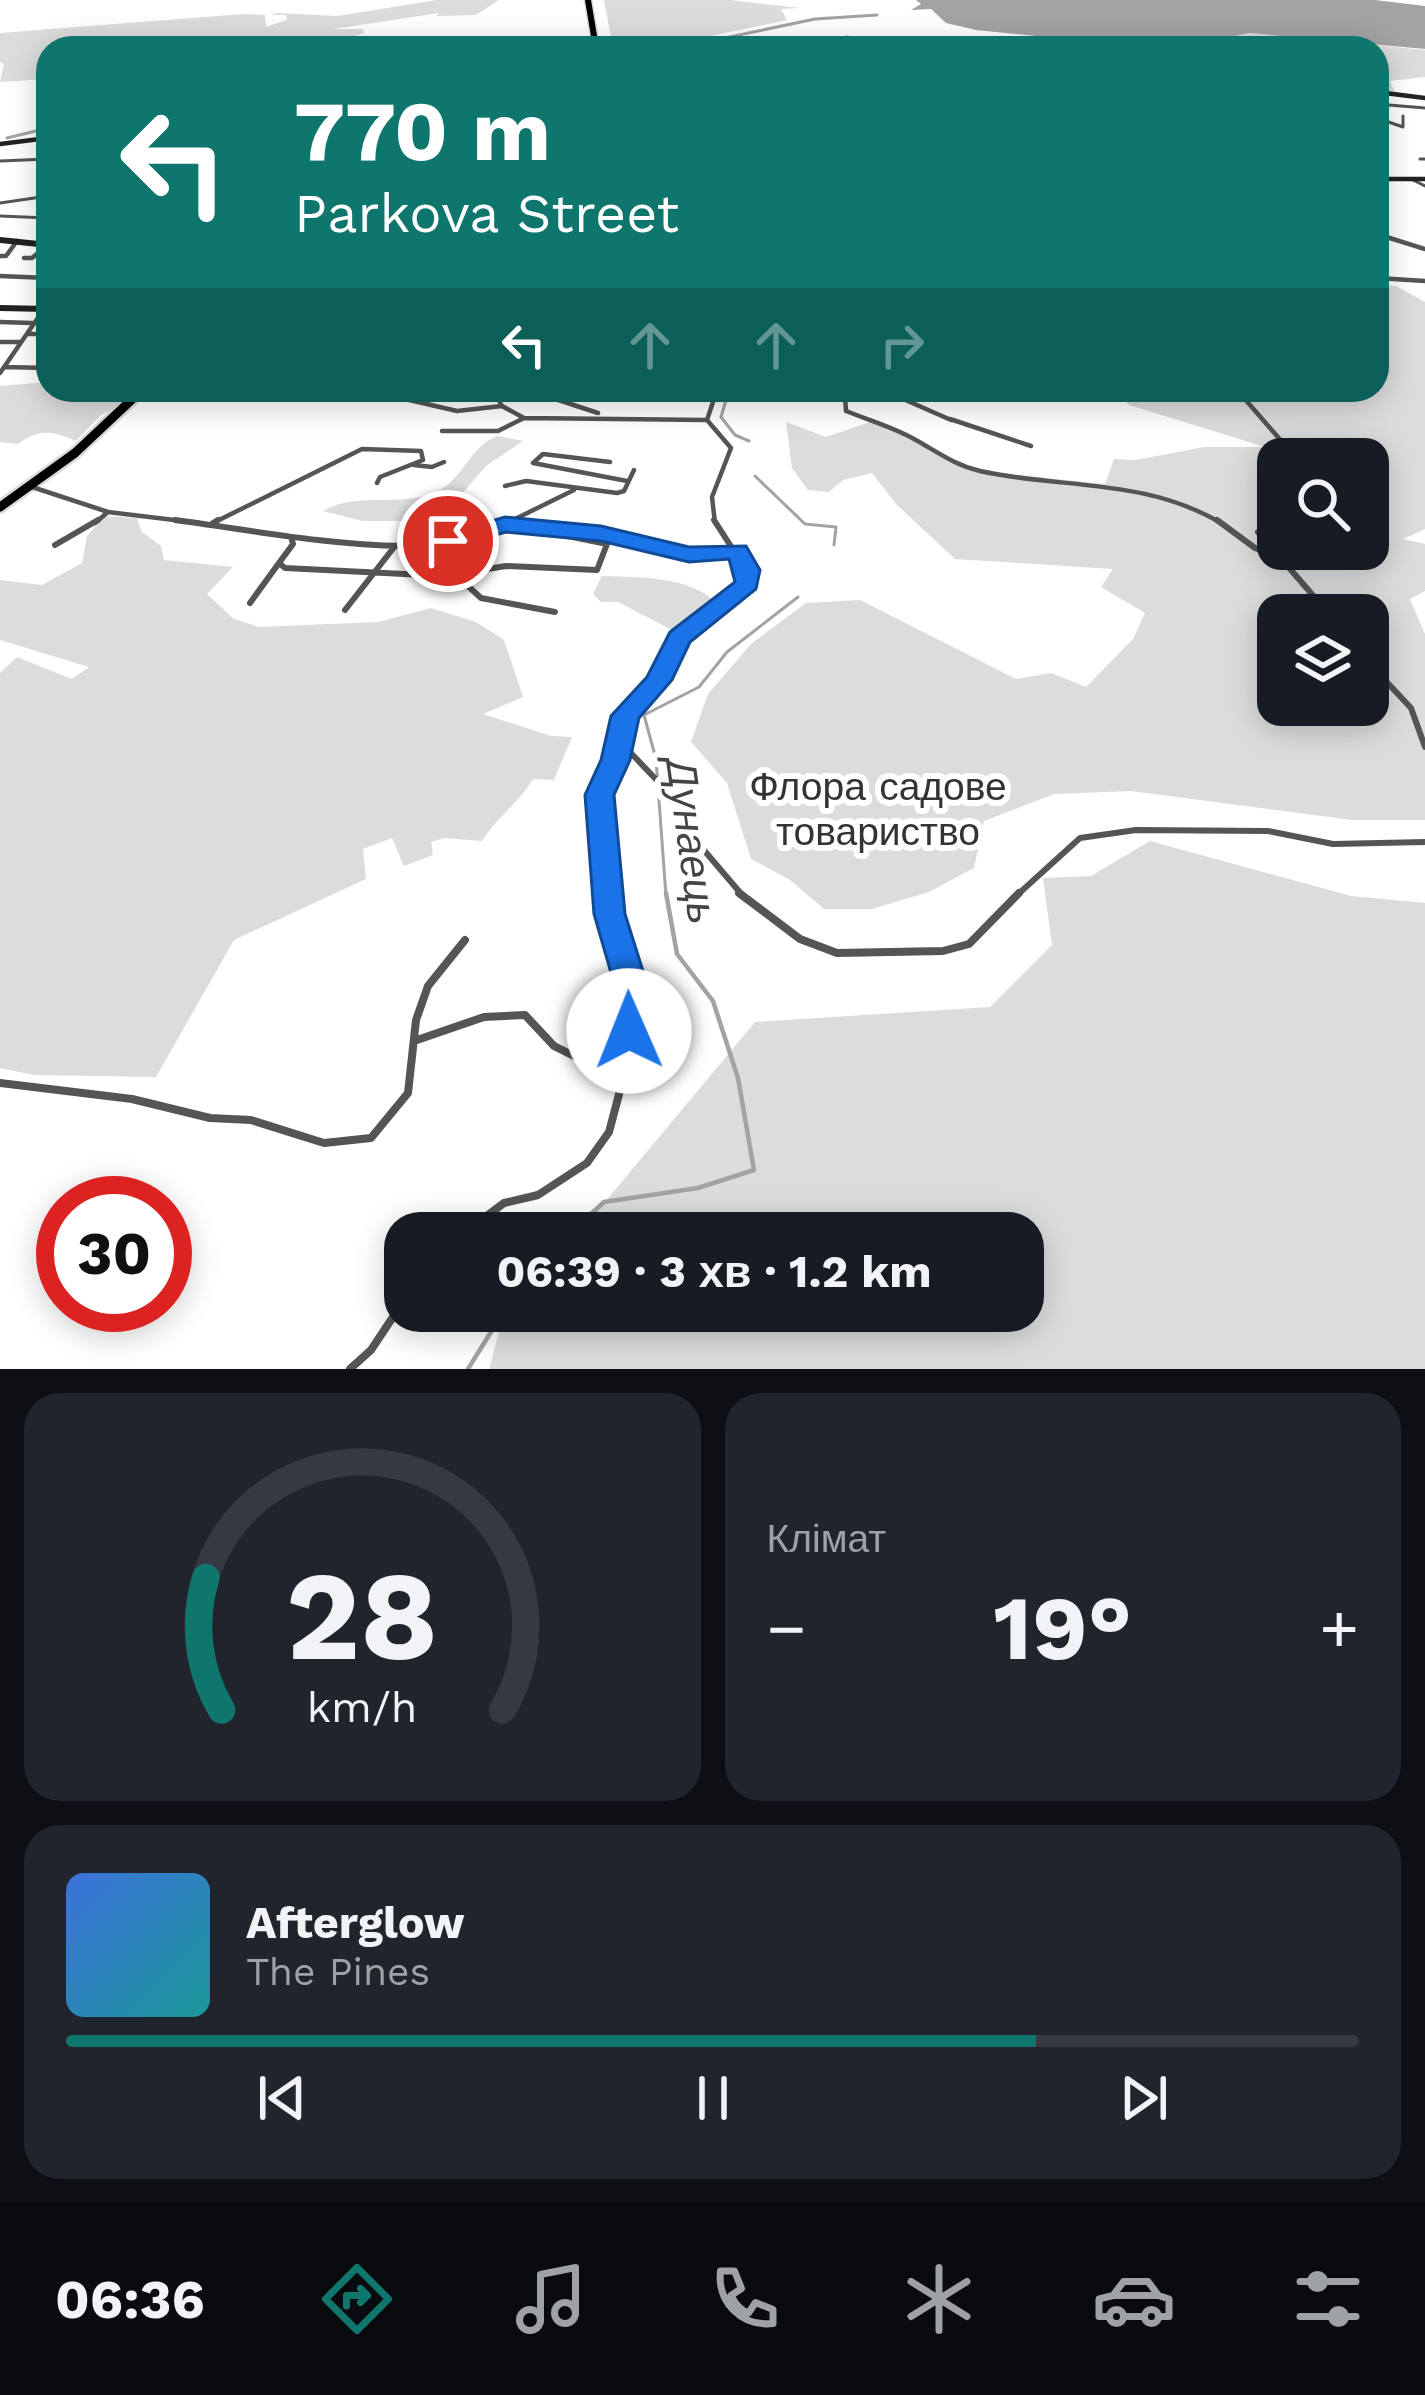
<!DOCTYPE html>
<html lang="uk">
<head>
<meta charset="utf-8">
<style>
	:root { --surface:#171b24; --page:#20242c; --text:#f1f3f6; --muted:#9ea1a6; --line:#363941; --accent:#0f766e }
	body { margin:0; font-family:"Work Sans",sans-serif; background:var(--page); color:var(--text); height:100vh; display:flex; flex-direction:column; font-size:45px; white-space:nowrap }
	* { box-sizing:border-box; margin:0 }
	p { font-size:39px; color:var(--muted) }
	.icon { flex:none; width:66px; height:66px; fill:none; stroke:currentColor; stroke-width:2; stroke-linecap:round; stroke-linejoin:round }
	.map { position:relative; height:1369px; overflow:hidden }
	.panel { display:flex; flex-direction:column; gap:24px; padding:24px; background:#0d0f14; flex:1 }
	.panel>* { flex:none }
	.hud { position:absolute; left:36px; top:36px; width:1353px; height:366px; border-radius:36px; box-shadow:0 6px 30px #0003; background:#0f766e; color:#fff; overflow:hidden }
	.fabs { position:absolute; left:1257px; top:438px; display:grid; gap:24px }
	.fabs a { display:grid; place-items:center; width:132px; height:132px; border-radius:24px; background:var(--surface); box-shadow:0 6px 30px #0003; font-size:60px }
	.speed { position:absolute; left:36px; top:1176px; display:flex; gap:24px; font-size:60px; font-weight:700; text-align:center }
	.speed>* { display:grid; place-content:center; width:156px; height:156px; border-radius:50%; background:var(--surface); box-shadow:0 6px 30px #0003; line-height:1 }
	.speed .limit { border:18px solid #d22; background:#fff; color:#111 }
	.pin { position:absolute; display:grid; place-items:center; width:102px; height:102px; color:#fff; margin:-51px; border:6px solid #fff; border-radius:50%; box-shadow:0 3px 12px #0007 }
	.me { position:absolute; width:132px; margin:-66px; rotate:359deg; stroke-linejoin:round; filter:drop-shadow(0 0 9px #0008) }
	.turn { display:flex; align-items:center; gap:42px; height:252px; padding:0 60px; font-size:54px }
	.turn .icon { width:156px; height:156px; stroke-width:2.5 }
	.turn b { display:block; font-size:84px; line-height:102px }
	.lanes { display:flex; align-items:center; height:114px; padding:0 60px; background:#0003; justify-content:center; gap:60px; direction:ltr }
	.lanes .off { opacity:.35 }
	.big { font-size:90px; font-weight:700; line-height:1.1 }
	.panel .widget { flex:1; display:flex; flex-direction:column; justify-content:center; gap:18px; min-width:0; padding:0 42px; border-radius:36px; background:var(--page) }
	.panel .dial { align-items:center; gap:0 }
	.dial svg { height:312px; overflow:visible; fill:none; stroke:var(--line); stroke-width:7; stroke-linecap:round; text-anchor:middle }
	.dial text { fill:var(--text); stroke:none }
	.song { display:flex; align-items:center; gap:36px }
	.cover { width:144px; height:144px; border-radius:18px; background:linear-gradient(135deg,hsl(220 70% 55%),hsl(180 70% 35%)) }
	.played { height:12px; border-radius:6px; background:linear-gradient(90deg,var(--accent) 75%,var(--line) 75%) }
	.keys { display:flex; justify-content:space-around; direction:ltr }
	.heat { display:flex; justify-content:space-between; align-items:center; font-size:66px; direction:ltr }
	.panel .tiles { flex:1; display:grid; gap:24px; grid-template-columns:1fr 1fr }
	.widget:last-child { grid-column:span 2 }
	.trip { position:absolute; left:384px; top:1212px; width:660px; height:120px; border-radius:36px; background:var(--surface); box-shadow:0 6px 30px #0003; font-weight:700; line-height:120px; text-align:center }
	.dock { display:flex; height:192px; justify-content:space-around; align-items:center; background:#090b0e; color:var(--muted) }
	.dock .icon { width:84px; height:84px }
	.dock .on { color:var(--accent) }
	.dock b { font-size:54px; color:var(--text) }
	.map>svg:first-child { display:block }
	.green { fill:#dcdcdc; fill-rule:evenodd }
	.water { fill:#a3a3a3 }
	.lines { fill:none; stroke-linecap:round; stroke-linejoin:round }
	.stream-far1 { stroke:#a3a3a3; stroke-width:3 }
	.stream { stroke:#a3a3a3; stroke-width:4.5 }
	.canal { stroke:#a3a3a3; stroke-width:3 }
	.primary-far1-casing { stroke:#dbdbdb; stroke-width:9 }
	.primary-casing { stroke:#dbdbdb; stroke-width:14 }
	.street-far3 { stroke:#555; stroke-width:3 }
	.street-far2 { stroke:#555; stroke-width:4.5 }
	.street-far1 { stroke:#555; stroke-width:6 }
	.street { stroke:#555; stroke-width:8 }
	.secondary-far1 { stroke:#222; stroke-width:4.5 }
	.secondary { stroke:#222; stroke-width:6 }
	.primary-far1 { stroke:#000; stroke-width:6 }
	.primary { stroke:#000; stroke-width:9 }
	.route { fill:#1a73e8; stroke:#114b97; stroke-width:3 }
	.labels { text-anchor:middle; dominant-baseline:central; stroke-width:12; stroke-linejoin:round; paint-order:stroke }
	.park-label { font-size:39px; fill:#333; stroke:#fff }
	.water-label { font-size:42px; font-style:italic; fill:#444; stroke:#fff }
</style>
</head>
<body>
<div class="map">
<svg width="1425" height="1369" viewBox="0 0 1425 1369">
	<rect width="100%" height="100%" fill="#fff"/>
	<!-- green -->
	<path class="green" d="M437,0H499L476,15L436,16L439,13L333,29H363L364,33L344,39L366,48H48V79L0,82L4,64L0,62V33L244,14L265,15L266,27L287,20L286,15H271L278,13L337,16Z
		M604,0H730L800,8L781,9L787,20L677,43L613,48Z
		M1249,33L1425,50V77L1390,81L1395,92L1377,90L1387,86L1377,84V48H1116L1110,43L1180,47Z
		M1377,285L1396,286L1425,302V529L1403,539L1425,544V591L1410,599L1425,634V820H1352L1131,791L1054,794L984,821L974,868L929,892L872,909H824L790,880L751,859L727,783L691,742L708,694L751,644L806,603L860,600L1016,679L1051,673L1086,687L1133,639L1145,613L1101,587L1113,569L955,559L896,504L872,473L843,480L829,492L808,490L792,468L786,422L826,437L870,422L912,437L947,460L980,471L1105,484L1114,459L1136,460L1204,447H1265L1129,405L1116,390H1377ZM1278,459H1368V549H1278ZM1278,615H1368V705H1278Z
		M48,382V390H138L120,406L102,414L76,441C52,431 40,428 18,444L0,442V386Z
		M497,436L523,441L486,466L447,511L405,521H363L323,511C358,491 399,508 436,492C461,482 471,445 497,436Z
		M105,516L137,518L142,532L161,546L164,560L233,567L207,594L234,619L259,627L378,622L431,608L476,622L504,640L523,697L483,714L551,736L572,737L554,780L533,779C517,805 498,816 482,841L445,838L431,842L433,855L404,866L392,838L363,849L366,879L234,940L156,1077L34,1075L0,1068V673L17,657L72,679L89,667L0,640V580L42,585L82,563L87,536Z
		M602,576C641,578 688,575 718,604L674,631L618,602H601L593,594Z
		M1150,841L1351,896L1425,903V1369H489L500,1328L514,1311H1023V1233H579L755,1022L990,1007L1052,945L1043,878L1091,876Z"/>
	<!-- water -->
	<path class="water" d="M916,0H1375L1425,6V49L1249,33L1188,46L1147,47L976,30L946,23L931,9L911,10L921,4Z"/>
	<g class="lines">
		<!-- stream-far1 -->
		<path class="stream-far1" d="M1385,122V145
			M7,138L48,128
			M729,390L721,417L735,435L749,441
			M755,476L805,524L836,527L834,545
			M666,896L656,759L644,715L699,687L727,652L798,597"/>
		<!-- stream -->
		<path class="stream" d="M570,1233L604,1202L698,1188L754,1170L738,1078L713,1001L677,954L666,893
			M468,1369L504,1311"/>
		<!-- canal -->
		<path class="canal" d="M677,48L815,19L877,15"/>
		<defs>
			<path id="primary-far1" d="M588,0L596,48"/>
			<path id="primary" d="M0,507L75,453L142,390"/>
		</defs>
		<!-- primary-far1 casing -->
		<use href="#primary-far1" class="primary-far1-casing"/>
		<!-- primary casing -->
		<use href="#primary" class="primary-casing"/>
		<!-- street-far3 -->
		<path class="street-far3" d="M1377,104L1425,108
			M1377,118L1403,127V116
			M1420,159H1425
			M0,161L48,159
			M1411,179L1425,186
			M0,203L48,196
			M0,216L48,218"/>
		<!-- street-far2 -->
		<path class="street-far2" d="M1377,234L1425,249
			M0,256H6L17,241
			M24,258H32L48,245
			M0,276L48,278
			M1377,278L1425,281
			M38,309L48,290
			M0,322L32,323
			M28,334H48
			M0,342H20
			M4,367L48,368
			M0,373L44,309
			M366,390L457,411L502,406
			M493,390L502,406L524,418L707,420
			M528,390L598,413
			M832,390L845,396L901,398L951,420
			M1237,390L1297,459
			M845,396L846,411C868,420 893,427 914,439C936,451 954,465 980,471C1062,489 1145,478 1221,523
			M716,398L801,390
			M950,419L1031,446
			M442,431H498L524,418
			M610,462L543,454L533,463L627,481
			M414,465L432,467L444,462
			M29,486L108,512L199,523
			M505,486L526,481L617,493L624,491L634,470
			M95,523L108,512
			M213,523L362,449L421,451L423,460L380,477L377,483
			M507,523L574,490
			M715,523L712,497L731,448L707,420L717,390"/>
		<!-- street-far1 -->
		<path class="street-far1" d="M175,520C250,530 327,545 403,546C440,546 475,524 510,525C588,526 660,556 737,551
			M1217,520L1255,548L1280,558
			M213,523L218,520
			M506,524L512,520
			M1258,532L1330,615
			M291,537L293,544L279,563L285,568L444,576L506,566L597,570L607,544L558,534
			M55,545L98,520
			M456,575L481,598L555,612
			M250,603L279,563
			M345,610L395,546
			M1368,662L1411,708L1425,747
			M621,734L629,751L686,811L697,842L743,896
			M608,896L600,795L616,760L625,716L659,681L679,638L747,584L741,562L714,520
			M1016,896L1080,838L1136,830L1268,831L1333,844L1425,842"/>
		<!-- street -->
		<path class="street" d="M739,893L800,939L837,953L943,951L969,944L1019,893
			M417,1040L484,1017L525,1015L554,1046L578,1058
			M602,1065L624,1067
			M0,1083L132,1099L210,1118L251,1120L324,1143L371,1138L408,1093L416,1020L428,986L465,940
			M464,1233L504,1203L538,1195L587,1163L609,1132L622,1083L632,990L608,893
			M350,1369L371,1350L405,1299"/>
		<!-- secondary-far1 -->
		<path class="secondary-far1" d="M796,48L847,38L957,48
			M1377,92L1425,98
			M0,144L48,138
			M1377,179H1425"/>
		<!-- secondary -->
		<path class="secondary" d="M0,240L48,245
			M0,308L48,309"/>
		<!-- primary-far1 -->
		<use href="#primary-far1" class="primary-far1"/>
		<!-- primary -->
		<use href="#primary" class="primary"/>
	</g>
	<!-- route -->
	<path class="route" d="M505,517L601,526L689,547L746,546L760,570L756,589L690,642L672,680L639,718L630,760L614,795L625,914L649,990L641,1040L629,1044L618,1040L613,1031L616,990L594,914L585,795L601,760L611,716L647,677L670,632L735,582L729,559L689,562L601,541L506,532L448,548L436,541L439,536Z"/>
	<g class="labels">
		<!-- park labels -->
		<g class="park-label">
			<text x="878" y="786">Флора садове<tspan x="878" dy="45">товариство</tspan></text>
		</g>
		<!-- water labels -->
		<g class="water-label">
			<text transform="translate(692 841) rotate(82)">Дунаець</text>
		</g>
	</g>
</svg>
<div class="fabs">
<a><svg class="icon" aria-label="search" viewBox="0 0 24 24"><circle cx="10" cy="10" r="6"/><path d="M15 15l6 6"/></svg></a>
<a><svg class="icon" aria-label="layers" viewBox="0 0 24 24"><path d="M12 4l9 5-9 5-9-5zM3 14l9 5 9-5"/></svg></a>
</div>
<div class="speed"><div class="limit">30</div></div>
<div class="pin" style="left:448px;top:541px;background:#d93025"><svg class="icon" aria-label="arrive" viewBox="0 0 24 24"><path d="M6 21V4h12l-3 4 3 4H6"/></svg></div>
<svg class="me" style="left:629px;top:1031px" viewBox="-20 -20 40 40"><circle r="19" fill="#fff"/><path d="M0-13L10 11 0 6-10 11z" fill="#1a73e8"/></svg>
<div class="trip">06:39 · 3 хв · 1.2 km</div>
<div class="hud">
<div class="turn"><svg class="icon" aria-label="left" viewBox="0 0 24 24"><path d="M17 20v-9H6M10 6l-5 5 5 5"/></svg><div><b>770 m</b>Parkova Street</div></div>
<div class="lanes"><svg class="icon" aria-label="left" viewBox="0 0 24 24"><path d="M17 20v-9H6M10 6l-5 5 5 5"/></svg><svg class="icon off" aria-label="ahead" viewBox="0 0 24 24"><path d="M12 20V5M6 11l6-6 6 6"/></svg><svg class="icon off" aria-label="ahead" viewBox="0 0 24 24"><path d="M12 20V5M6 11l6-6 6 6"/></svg><svg class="icon off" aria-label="right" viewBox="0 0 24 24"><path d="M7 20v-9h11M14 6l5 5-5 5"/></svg></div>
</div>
</div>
<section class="panel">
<div class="tiles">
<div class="widget dial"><svg viewBox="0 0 100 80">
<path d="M14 69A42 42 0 1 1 86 69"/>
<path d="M14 69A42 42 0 0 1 10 35" stroke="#0f766e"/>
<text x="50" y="56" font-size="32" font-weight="700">28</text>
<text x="50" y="72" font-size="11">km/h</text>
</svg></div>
<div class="widget"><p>Клімат</p>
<div class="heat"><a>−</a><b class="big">19°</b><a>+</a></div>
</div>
<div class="widget">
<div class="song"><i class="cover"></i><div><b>Afterglow</b><p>The Pines</p></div></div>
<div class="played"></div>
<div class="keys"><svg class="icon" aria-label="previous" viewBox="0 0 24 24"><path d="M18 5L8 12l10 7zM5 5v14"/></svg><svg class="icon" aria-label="pause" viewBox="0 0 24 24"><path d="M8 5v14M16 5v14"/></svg><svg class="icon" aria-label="next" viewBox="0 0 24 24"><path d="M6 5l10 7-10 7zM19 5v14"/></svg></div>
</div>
</div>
</section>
<nav class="dock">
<b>06:36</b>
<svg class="icon on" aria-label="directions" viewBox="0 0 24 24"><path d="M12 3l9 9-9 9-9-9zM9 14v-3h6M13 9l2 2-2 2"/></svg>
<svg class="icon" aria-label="music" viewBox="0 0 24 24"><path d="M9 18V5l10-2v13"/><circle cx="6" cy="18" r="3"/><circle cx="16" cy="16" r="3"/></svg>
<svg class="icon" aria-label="phone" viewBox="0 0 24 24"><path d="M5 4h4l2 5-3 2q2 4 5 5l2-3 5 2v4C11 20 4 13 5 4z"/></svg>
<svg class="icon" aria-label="climate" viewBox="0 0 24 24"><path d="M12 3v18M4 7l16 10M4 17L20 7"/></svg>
<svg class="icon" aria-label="car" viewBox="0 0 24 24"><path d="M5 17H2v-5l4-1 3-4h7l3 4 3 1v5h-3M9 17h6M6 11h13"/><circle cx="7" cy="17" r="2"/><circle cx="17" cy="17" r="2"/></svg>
<svg class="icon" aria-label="filters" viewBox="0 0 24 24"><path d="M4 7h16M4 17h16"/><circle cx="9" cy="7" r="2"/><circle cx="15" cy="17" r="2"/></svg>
</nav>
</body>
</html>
